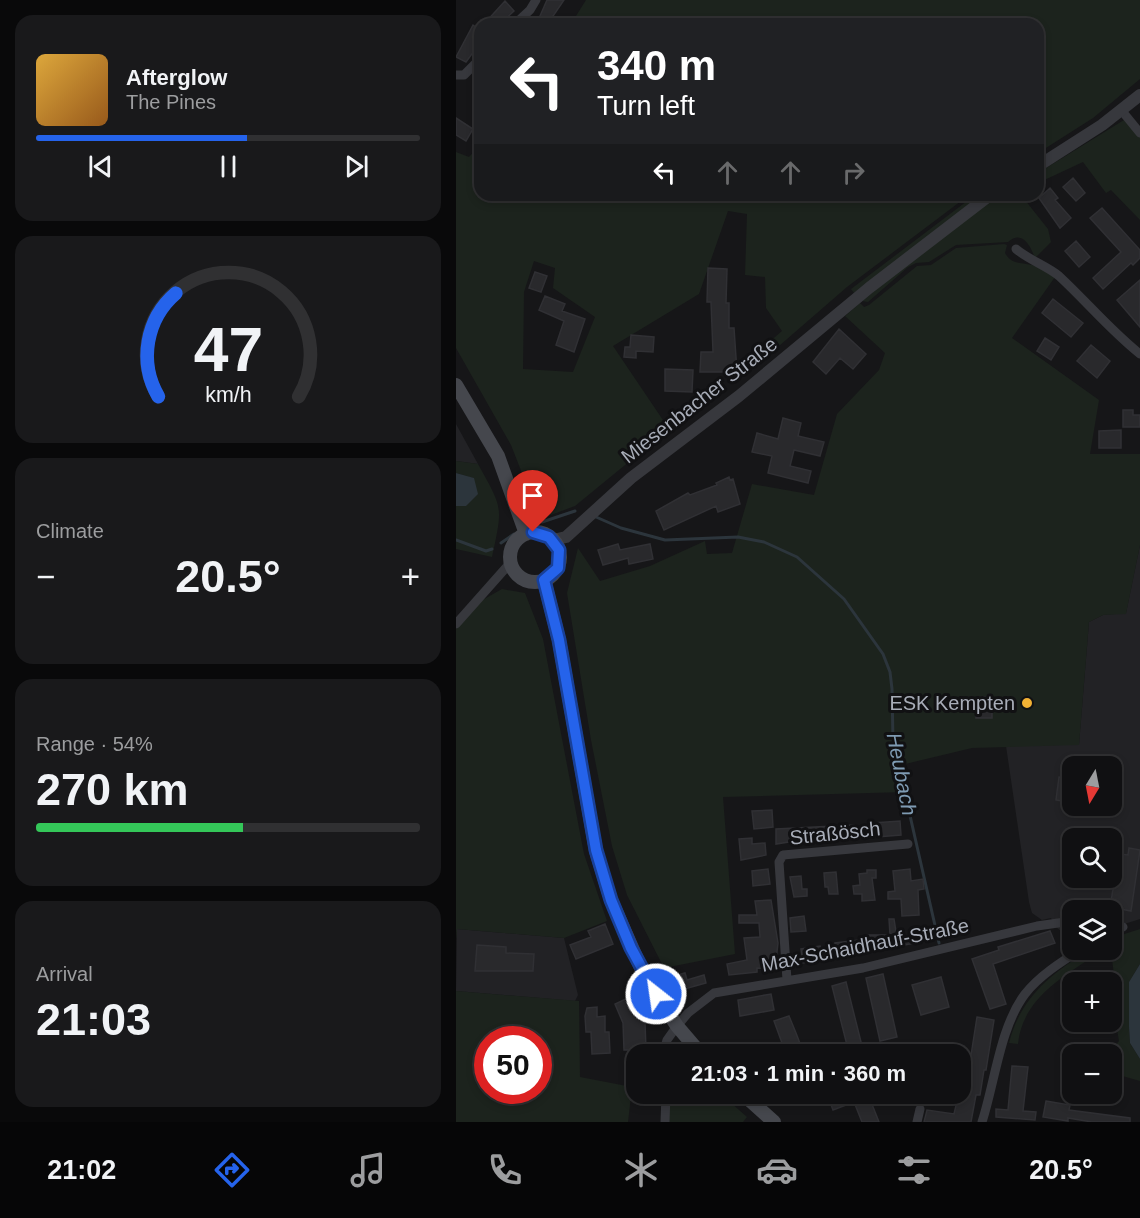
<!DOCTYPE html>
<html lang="en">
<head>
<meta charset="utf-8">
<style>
	:root { --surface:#101012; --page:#19191b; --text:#f1f3f6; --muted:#9c9d9f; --line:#303032; --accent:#2563eb }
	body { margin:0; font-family:Helvetica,sans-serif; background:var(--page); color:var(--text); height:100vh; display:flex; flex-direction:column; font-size:22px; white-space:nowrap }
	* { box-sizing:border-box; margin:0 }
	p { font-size:20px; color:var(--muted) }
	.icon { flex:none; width:33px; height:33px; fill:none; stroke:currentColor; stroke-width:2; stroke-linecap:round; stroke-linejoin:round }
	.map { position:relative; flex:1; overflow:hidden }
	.side { display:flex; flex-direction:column; gap:15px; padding:15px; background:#09090a; width:456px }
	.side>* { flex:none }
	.banner { position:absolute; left:18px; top:18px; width:570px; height:183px; border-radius:18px; box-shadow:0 3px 9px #0003,0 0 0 2px var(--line); background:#202124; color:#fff; overflow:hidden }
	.needle { width:39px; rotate:190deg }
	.tools { position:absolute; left:606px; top:756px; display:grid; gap:12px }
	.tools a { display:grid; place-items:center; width:60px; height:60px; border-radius:12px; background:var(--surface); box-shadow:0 3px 9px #0003,0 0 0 2px var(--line); font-size:30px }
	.speed { position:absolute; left:18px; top:1026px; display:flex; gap:12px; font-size:30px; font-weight:700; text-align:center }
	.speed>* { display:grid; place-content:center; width:78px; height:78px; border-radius:50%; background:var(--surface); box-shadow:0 3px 9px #0003,0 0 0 2px var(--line); line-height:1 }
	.speed .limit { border:9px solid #d22; background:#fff; color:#111 }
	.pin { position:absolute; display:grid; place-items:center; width:51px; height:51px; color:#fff; margin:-62px -26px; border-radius:50% 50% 50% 0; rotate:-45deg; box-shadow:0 0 6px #0007 }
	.pin .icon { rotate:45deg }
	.me { position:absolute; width:66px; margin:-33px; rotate:330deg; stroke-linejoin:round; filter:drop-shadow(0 0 4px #0008) }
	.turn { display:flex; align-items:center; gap:21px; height:126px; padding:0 24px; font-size:27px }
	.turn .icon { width:78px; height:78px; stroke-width:2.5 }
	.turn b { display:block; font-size:42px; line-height:51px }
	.lanes { display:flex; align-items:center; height:57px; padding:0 24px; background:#0003; justify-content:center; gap:30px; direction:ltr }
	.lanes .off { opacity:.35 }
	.big { font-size:45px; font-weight:700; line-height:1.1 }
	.side .widget { flex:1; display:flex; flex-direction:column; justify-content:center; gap:9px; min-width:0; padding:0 21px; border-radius:18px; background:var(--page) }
	.side .dial { align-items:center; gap:0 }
	.dial svg { height:156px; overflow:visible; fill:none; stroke:var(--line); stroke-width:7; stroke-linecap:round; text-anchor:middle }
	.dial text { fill:var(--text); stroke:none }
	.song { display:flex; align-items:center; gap:18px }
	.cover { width:72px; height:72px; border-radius:9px; background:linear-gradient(135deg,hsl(40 70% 55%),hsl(30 70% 35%)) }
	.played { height:6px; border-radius:3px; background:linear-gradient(90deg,var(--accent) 55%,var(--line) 55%) }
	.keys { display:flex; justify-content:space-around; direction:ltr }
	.heat { display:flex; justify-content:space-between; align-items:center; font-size:33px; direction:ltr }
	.charge { height:9px; border-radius:4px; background:linear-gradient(90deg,#34c759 54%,var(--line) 0) }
	.trip { position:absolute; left:170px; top:1044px; width:345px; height:60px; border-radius:18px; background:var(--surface); box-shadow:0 3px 9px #0003,0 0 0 2px var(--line); font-weight:700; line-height:60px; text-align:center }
	.tab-bar { display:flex; height:96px; justify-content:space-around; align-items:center; background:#060607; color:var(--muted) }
	.tab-bar .icon { width:42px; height:42px }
	.tab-bar .active { color:var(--accent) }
	.tab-bar b { font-size:27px; color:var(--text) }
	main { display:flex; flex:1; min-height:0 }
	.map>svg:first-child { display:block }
	.built { fill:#222225; fill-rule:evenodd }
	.green { fill:#1c231d; fill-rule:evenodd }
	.water { fill:#2c353c }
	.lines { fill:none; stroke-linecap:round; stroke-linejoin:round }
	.stream { stroke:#2c353c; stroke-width:3 }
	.building { fill:#29292c; stroke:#303034; stroke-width:1.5 }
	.minor { stroke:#37383d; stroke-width:9 }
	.tertiary { stroke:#37383d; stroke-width:12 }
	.secondary { stroke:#45474d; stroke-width:14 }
	.route-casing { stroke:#184099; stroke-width:15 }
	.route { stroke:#2563eb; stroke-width:10 }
	.poi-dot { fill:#f2b134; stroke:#111113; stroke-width:2 }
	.labels { text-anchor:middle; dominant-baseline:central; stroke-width:6; stroke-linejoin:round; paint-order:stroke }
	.street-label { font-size:20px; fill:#a8adb8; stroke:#111113 }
	.poi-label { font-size:20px; fill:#a8adb8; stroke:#111113; text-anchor:end }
	.water-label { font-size:21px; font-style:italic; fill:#7f9bb3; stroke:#111113 }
</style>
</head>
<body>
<main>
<section class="side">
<div class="widget">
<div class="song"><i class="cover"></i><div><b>Afterglow</b><p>The Pines</p></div></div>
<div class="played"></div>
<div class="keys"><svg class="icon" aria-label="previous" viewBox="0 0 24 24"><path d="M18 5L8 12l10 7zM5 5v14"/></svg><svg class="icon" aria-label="pause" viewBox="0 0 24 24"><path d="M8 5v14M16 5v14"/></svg><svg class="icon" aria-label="next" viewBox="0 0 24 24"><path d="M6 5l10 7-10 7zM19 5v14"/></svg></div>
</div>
<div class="widget dial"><svg viewBox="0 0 100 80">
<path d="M14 69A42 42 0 1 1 86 69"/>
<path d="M14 69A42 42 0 0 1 23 16" stroke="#2563eb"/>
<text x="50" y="56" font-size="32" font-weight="700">47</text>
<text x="50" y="72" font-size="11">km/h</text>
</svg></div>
<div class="widget"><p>Climate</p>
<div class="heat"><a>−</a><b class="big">20.5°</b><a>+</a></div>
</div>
<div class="widget"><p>Range · 54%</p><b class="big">270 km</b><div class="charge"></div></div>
<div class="widget"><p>Arrival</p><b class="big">21:03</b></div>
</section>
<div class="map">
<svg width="684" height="1122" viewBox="0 0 684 1122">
	<rect width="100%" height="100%" fill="#161618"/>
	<!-- built -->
	<path class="built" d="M0,424L22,464L0,461Z
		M684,545V919L656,928V910H616V950L610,955L608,934L599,926L595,918L586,920L576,913L573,902L550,746L623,744L633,622L647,615L670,613ZM616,766H656V806H616ZM616,838H656V878H616Z
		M1,929L108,938L122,995L119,1001L0,991Z"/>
	<!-- green -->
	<path class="green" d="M130,0H684V79L637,118L582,153V24H115Z
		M668,120L684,137V220L655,190L650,193L627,162L582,183V173Z
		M24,145V195H513L391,287L300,366L296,357L326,331L310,308L309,277L289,275L291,214L272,211L243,294L157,346L213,429L119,506L84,519L55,445L0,348V152L13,157ZM78,261L99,268L97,288L139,317L117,372L67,369L68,292Z
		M519,195H527L398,293L395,289Z
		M544,195H565L592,229L595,242L579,258C574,245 566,230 552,242L500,245L473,262L460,263L452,267L412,302L406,301L522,207Z
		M548,244L551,245L549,253C556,265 564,262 576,265C583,266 592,273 599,277L556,338L643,400L634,454H684V545L670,614L647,615L633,622L623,745L516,748L445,765L450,792L267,797L279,954L208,968L171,895L156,846L135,740L111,593L122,548L144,581L194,566L249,541L251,554L276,553L296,484L358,495L381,414L423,370L429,353L389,316L404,303L408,307L413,305L461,266L475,265L500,248Z
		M0,461L22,464C47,509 47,506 36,557L0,549V506H10L17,478L0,473Z
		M46,589L69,593L87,639L128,854L151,921L108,938L1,929L0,940V629L23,602Z
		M684,929V964L673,982V1027L674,1043L684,1059V1081L656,1073V1054H637L638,1043L658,1047L663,1041L656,1001L661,999L656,959L637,960L633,950H656V938Z
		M626,955L629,962C598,982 566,1004 562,1044L553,1043C563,1002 591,976 626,955Z
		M0,991L123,1001L124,1077L176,1087L172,1122H0ZM32,1040H82V1090H32Z
		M213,1094H265L291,1117L287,1122H213Z"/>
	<!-- water -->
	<path class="water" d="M0,473L18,478L22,494L10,506H0Z
		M684,964V1059L674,1043L673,1027V982Z"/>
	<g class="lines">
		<!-- stream -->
		<path class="stream" d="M140,517L165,528L209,540L282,537L308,542L341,557L388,599L427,654L434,672L436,689L437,741L483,943
			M86,522L119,511
			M0,540L30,551L36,549
			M45,543L58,534"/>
	</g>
	<!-- building -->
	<path class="building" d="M91,0H108L93,22L84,16Z
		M49,1L58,11L44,24H28Z
		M17,25L24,30V43L10,62L0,57Z
		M0,118L17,129L10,141L0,135Z
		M617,178L629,193L620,201L607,187Z
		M594,188L602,198L599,200L615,218L604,228L583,198Z
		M646,208L684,250V258L677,265L675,263L647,289L637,278L665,252L634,218Z
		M620,241L634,257L623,267L609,251Z
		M252,268L271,269L270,303H273V328H278L281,372H244L245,352H257L255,302H251Z
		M79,272L91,276L85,292L73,288Z
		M684,280V327L661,300Z
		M89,296L109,304L106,311L129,319L118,352L100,345L108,321L83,310Z
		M597,299L627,323L615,337L586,313Z
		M383,329L410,354L397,369L384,358L370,374L357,362Z
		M175,335L198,337L197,352L180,351V358L168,357L169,347H174Z
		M589,338L603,347L595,360L581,351Z
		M635,345L654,361L641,378L621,361Z
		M209,369L237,370L236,392L209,391Z
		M667,410H677V415H684V427H667Z
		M327,418L345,423L342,436L368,442L364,456L338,450L334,466L355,471L352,483L312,473L316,456L296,452L301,433L322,439Z
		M665,430V448H643V431Z
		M273,477L274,480L277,479L284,504L262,512L260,506L208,530L200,511L232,493L234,495L261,485L260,483Z
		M162,544L164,550L194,544L197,559L173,564L172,558L147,565L142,550Z
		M521,697H536V718H520Z
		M603,777L616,779V803L600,800Z
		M316,810L317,827L298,829L296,811Z
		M444,821L445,835L370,841V836L320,844V829L398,825L399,830L418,829L417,823Z
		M296,838V844L309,843L310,855L285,860L283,839Z
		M673,848L684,850L675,911L654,907L663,854L672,855Z
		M312,869L314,884L297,886L296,871Z
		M454,869L455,881L467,879L468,889L462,890L463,915L446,916L445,899H432V892L439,891L437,871Z
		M411,870H420V878H416L419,900L406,901V894H398L397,886L404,885L403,874L411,873Z
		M380,872L382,894H373L372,887H369L368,873Z
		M345,876L346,889H351V896L338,897L334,877Z
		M315,900L322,943L319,969L301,968V972L273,975L271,964L291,960L288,938L304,937L303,923H283V915H301L299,901Z
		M348,916L350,931L335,932L334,918Z
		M433,919H438L441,938L457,935L456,930L474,927L477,940L381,957L379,943L412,939L411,935H434Z
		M149,924L157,944L120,959L114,945L135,937L132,931Z
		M594,931L599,943L537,964L550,1004L534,1009L516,959L543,950L542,947Z
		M21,945L50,947V953L78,954L77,971H19Z
		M364,946L367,960L347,963L345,949Z
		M229,973L231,980L248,975L250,983L221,991L217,976Z
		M427,974L441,1037L424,1041L410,978Z
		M485,977L493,1007L465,1015L456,985Z
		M390,982L406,1046L392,1049L376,986Z
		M315,994L318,1010L284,1016L282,1000Z
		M178,995L189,1022L190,1050H168L167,1023L159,1004Z
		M141,1007V1017L149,1016V1032H153L154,1053L136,1054L135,1032H130L129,1016L131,1008Z
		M333,1016L340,1033L348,1054H330L318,1021Z
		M521,1017L538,1020L530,1070H528L524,1095H520L515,1122H468L471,1110L498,1114L502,1097L506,1098L510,1067L513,1068Z
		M556,1066L572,1067L567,1111L580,1112L579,1120L540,1117V1109L552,1110Z
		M371,1094H388L389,1097L412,1094L423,1122H406L398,1102L377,1110Z
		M590,1101L614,1105L613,1110L674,1118V1122H636L612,1118V1121L587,1117Z"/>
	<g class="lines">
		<!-- minor -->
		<path class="minor" d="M59,24L74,10L80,0
			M0,75H8L24,59
			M666,111L684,133
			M560,249C573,260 591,266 603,276C631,302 654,330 684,354
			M0,624L55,562
			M609,922L617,955
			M656,932L667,927
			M331,980L323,862L327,855L452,844
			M207,1054L211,1040L221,1026L232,1013L258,993L407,968L581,926L616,921
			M209,1122L210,1094
			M461,1122L464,1109
			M526,1122C539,1082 544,1027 569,994C583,976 605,962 624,950"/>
		<!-- tertiary -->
		<path class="tertiary" d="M582,166L646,125L684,95
			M97,540L110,537L175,478L283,396L413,288L534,195"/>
		<!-- secondary -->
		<path class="secondary" d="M0,385L42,456L70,534
			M54 557a25 25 0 1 1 50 0a25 25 0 1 1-50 0Z
			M88,580L103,640L140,851L155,900L189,977L221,1026L245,1054
			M287,1094L318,1122"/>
	</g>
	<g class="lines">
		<defs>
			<path id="route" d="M77,532L93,537L103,550L102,568L88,580L103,640L140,850L155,900L175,948L200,994"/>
		</defs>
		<!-- route casing -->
		<use href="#route" class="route-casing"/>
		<!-- route -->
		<use href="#route" class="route"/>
	</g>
	<!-- markers -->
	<circle class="poi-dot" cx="571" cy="703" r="6"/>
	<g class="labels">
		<!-- street labels -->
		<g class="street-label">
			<text transform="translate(243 400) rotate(-38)">Miesenbacher Straße</text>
			<text transform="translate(379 833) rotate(-6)">Straßösch</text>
			<text transform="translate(409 945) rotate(-11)">Max-Schaidhauf-Straße</text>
		</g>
		<!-- poi labels -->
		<g class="poi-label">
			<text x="559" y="703">ESK Kempten</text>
		</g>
		<!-- water labels -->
		<g class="water-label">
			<text transform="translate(446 774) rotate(79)">Heubach</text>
		</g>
	</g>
</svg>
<div class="tools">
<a><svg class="needle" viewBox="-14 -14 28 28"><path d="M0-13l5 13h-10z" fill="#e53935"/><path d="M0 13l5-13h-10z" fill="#9c9d9f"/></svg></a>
<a><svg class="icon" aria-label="search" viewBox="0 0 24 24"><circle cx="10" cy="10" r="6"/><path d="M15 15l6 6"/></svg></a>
<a><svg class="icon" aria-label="layers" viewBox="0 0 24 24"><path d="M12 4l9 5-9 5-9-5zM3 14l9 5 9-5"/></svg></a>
<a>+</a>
<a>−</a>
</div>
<div class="speed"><div class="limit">50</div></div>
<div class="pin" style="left:77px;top:532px;background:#d93025"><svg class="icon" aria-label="arrive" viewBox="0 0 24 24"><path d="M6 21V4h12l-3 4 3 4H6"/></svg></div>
<svg class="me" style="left:200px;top:994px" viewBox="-20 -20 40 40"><circle r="17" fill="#2563eb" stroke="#fff" stroke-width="3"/><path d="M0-11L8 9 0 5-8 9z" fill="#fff"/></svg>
<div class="trip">21:03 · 1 min · 360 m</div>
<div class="banner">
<div class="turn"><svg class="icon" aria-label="left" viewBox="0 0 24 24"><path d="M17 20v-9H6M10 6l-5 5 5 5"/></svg><div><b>340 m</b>Turn left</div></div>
<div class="lanes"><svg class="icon" aria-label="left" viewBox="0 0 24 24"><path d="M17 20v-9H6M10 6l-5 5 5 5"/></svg><svg class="icon off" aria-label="ahead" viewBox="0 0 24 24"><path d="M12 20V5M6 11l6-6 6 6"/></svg><svg class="icon off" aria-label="ahead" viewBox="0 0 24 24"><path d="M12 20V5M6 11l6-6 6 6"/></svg><svg class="icon off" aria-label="right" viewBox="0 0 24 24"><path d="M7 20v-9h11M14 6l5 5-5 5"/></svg></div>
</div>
</div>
</main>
<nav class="tab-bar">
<b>21:02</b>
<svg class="icon active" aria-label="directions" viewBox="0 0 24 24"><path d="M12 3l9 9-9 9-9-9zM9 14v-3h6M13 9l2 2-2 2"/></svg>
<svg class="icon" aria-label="music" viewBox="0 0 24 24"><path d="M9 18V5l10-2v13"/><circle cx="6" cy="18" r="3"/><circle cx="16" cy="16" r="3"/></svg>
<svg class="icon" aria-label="phone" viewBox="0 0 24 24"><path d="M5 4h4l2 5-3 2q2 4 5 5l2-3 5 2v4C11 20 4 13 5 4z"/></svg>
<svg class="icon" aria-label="climate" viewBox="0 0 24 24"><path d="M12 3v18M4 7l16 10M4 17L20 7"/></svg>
<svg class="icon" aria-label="car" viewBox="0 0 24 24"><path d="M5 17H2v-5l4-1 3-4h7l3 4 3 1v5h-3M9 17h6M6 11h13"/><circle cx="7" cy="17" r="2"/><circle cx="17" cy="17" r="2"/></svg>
<svg class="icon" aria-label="filters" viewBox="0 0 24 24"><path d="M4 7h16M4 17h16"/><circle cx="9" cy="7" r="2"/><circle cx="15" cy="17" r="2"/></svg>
<b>20.5°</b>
</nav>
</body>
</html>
